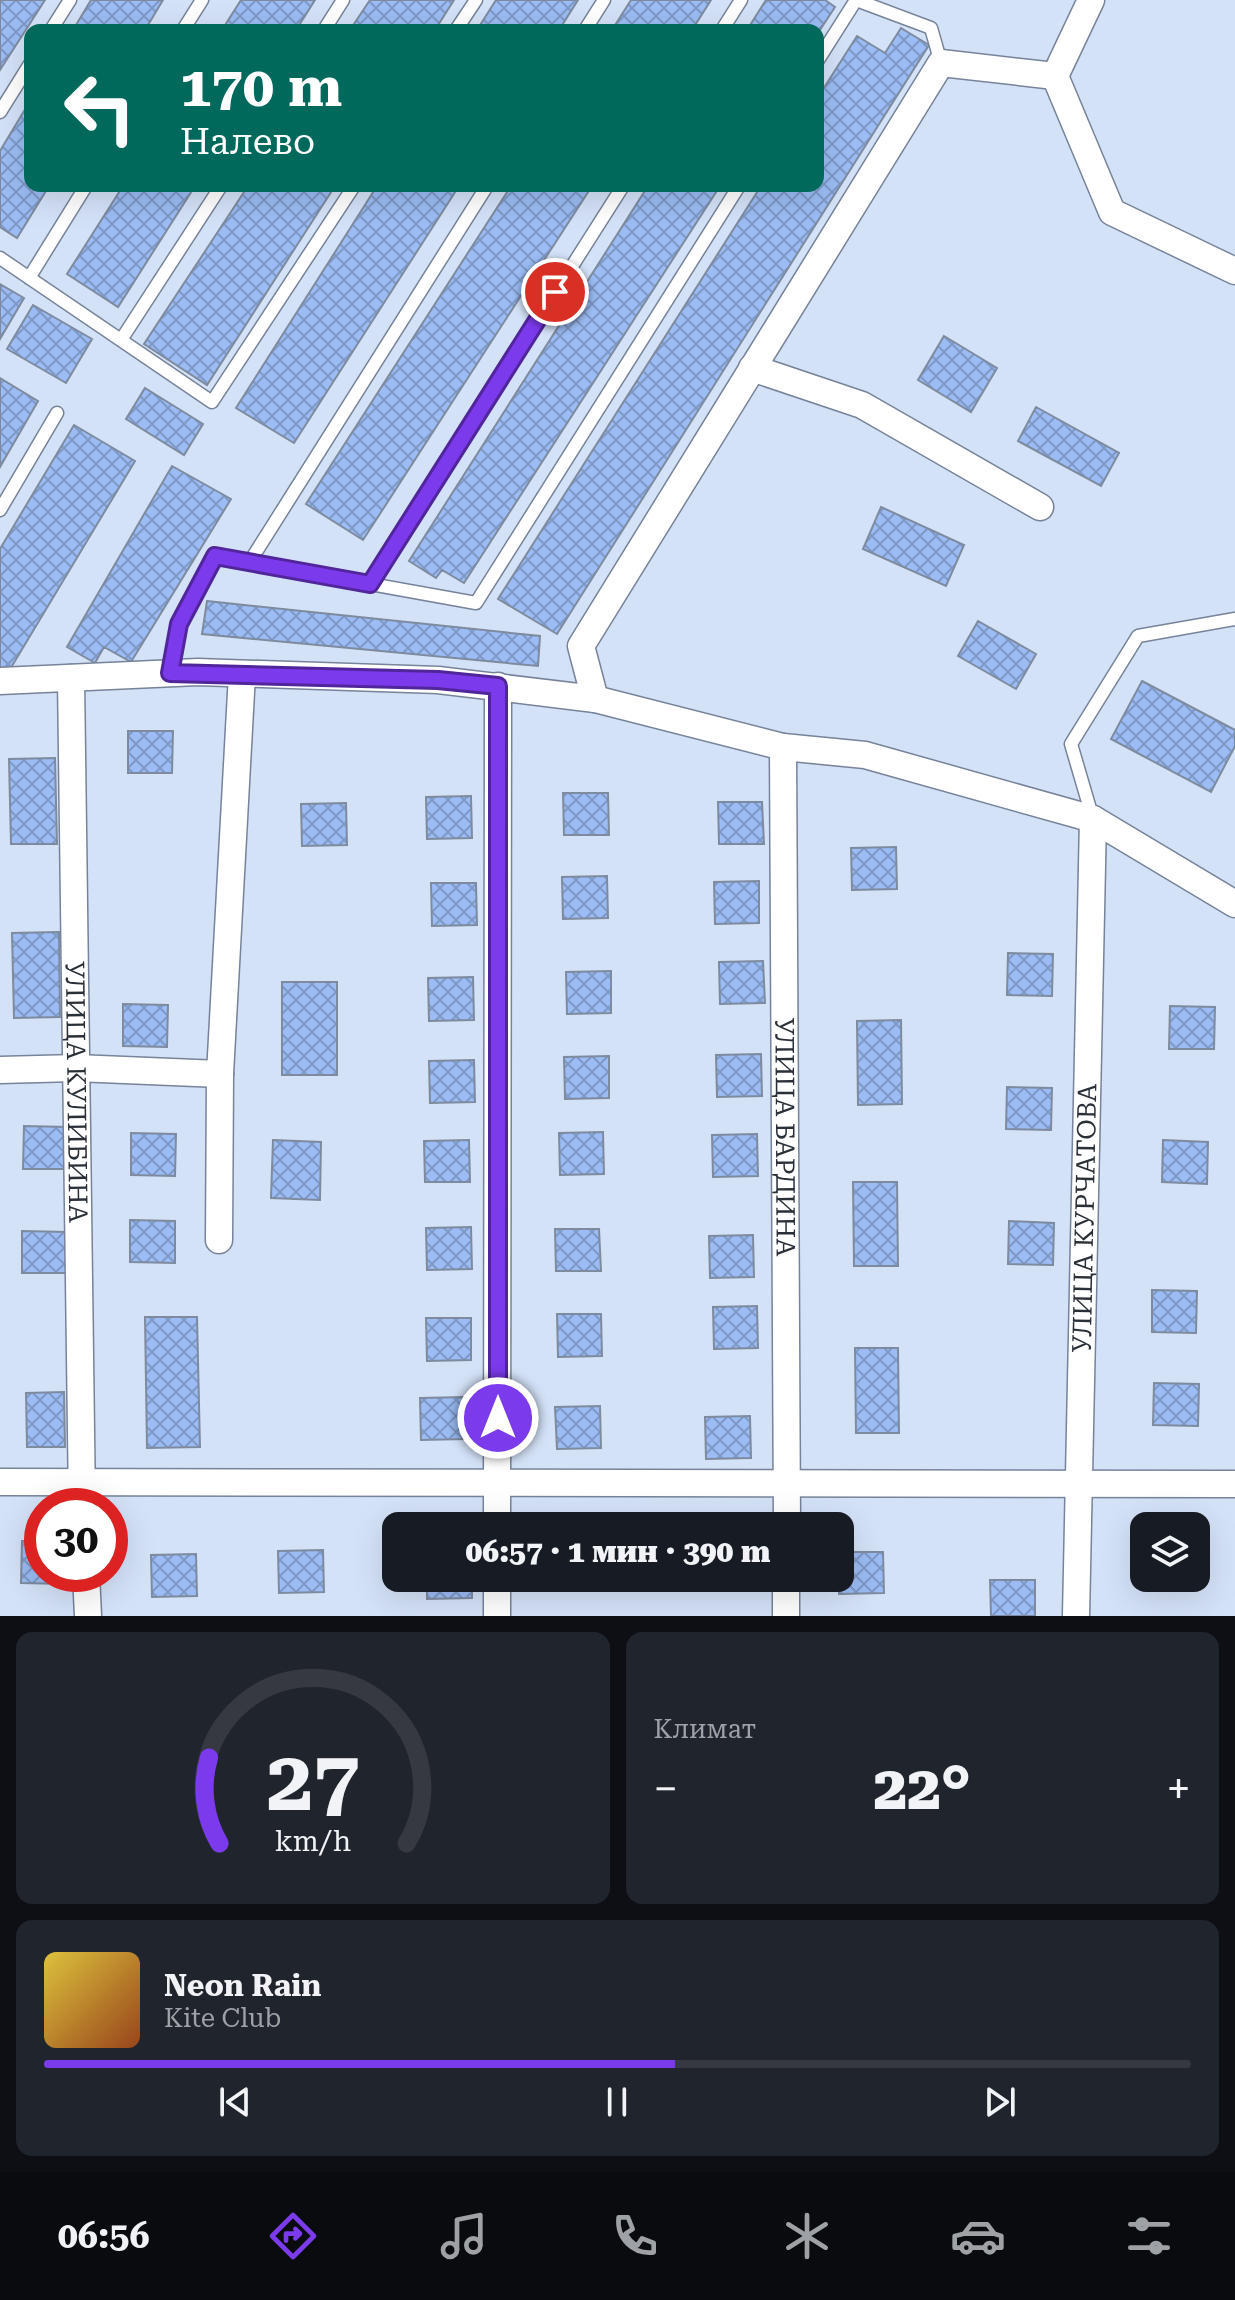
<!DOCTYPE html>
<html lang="ru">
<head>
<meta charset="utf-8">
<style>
	:root { --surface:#171b24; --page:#20242c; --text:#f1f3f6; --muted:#9ea1a6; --line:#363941; --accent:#7c3aed }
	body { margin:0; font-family:"Roboto Serif",serif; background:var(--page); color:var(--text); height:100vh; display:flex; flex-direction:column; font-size:30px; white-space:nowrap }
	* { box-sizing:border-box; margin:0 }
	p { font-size:26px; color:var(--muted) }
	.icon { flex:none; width:44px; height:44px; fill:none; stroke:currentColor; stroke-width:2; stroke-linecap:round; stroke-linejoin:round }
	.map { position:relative; height:1616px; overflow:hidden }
	.details { display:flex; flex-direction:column; gap:16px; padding:16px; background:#0d0f14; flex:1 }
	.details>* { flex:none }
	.top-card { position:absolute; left:24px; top:24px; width:800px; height:168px; border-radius:16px; box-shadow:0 8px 32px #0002; background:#00695c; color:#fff; overflow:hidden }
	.buttons { position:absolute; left:1130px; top:1512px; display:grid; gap:16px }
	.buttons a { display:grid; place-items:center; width:80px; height:80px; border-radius:16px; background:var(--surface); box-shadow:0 8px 32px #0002; font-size:40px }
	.speed { position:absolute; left:24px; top:1488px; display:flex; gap:16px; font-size:40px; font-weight:700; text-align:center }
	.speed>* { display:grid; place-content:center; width:104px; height:104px; border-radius:50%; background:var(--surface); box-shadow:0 8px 32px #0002; line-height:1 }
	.speed .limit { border:12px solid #d22; background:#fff; color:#111 }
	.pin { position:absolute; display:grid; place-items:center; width:68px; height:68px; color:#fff; margin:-34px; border:4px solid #fff; border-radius:50%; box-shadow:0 2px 8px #0007 }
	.me { position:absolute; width:88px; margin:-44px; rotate:0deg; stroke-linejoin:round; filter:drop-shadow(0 0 6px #0008) }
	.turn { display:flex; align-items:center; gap:28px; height:168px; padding:0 24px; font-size:36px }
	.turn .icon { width:104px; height:104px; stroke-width:2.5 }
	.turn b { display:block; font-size:56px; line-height:68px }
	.big { font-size:60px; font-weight:800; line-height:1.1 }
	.details .widget { flex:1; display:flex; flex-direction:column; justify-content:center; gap:12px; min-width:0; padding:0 28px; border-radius:16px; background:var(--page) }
	.details .dial { align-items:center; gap:0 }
	.dial svg { height:208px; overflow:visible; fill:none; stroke:var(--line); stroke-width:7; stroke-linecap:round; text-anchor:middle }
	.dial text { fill:var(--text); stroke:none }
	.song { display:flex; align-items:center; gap:24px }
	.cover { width:96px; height:96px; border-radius:12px; background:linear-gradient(135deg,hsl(50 70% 55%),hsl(20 70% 35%)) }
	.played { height:8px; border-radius:4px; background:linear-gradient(90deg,var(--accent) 55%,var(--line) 55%) }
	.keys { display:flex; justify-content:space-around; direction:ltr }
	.heat { display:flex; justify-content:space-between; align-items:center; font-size:44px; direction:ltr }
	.details .tiles { flex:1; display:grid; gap:16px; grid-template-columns:1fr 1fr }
	.widget:last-child { grid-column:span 2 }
	.trip { position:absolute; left:382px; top:1512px; width:472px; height:80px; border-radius:16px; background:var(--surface); box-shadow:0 8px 32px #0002; font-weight:800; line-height:80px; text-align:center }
	.dock { display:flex; height:128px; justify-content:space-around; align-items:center; background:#090b0e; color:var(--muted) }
	.dock .icon { width:56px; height:56px }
	.dock .selected { color:var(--accent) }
	.dock b { font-size:36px; color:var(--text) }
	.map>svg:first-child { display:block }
	.building { fill:url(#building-cross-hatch); stroke:#7e8b9f; stroke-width:2 }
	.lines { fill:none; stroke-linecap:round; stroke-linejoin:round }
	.lane-casing { stroke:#768398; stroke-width:15 }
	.street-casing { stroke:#768398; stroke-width:29 }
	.lane { stroke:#fff; stroke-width:12 }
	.street { stroke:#fff; stroke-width:26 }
	.route-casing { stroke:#51269a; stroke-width:20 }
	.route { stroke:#7c3aed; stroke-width:14 }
	.labels { text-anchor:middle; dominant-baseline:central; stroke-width:7; stroke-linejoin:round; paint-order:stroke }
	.street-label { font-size:26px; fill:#2a3038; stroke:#e6eefc }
</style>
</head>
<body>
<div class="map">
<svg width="1235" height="1616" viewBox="0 0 1235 1616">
	<defs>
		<pattern id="building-cross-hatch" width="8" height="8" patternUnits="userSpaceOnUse" patternTransform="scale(2)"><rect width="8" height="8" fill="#9bbcf4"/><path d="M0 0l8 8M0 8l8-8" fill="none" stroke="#7f99c7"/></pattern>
	</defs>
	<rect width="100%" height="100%" fill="#d4e2f8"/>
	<!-- building -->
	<path class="building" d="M0,0H45L0,70Z
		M91,0H163L145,30H73Z
		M241,0H315L296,30H222Z
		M370,0H454L435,30H350Z
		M496,0H578L559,30H477Z
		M631,0H711L692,30H612Z
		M766,0H825L835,7L818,33V30H747Z
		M901,28L929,45L557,634L498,599L761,186H818V97L857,36L885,53Z
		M30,101V186H49L17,238L0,227V151Z
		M123,186H195L118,307L67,274Z
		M248,186H335L207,385L144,344Z
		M377,186H459L294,443L236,408Z
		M511,186H592L363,540L306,504Z
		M648,186H720L464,583L442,570L436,578L409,561Z
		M0,284L24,298L0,339Z
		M33,305L92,339L66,383L7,349Z
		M944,336L997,368L971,412L918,380Z
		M0,378L38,401L0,467Z
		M145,388L203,424L184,455L126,419Z
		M1036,407L1119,453L1101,486L1018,441Z
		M74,425L135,461L6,676L0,673V549Z
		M172,466L231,499L131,662L104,647L95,663L67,647Z
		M881,507L964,545L946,586L863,549Z
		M207,601L540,636L538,666L202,634Z
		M978,621L1036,654L1016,689L958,656Z
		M1142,681L1235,730V746L1211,792L1111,739Z
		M128,731H173L172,773H128Z
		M55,758L57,844H11L9,759Z
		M563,793H608L609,835H564Z
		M471,796L472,838L427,839L426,797Z
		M718,802H762L764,844H719Z
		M346,803L347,845L302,846L301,804Z
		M896,847L897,889L852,890L851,848Z
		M607,876L608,918L563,919L562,877Z
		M759,881V923L715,924L714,882Z
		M431,883H476L477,925L432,926Z
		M59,932L60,1017L14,1018L12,933Z
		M1008,953L1053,954L1052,996L1007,995Z
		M763,961L765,1003L720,1004L719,962Z
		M611,971V1013L567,1014L566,972Z
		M473,977L474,1020L429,1021L428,978Z
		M282,982H337V1075H282Z
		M123,1004L168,1005L167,1047L123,1046Z
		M1170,1006L1215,1007L1214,1049H1169Z
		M901,1020L902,1104L858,1105L857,1021Z
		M761,1054L762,1096L717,1097L716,1055Z
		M609,1056V1098L565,1099L564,1057Z
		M474,1060L475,1102L430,1103L429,1061Z
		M1007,1087L1052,1088L1051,1130L1006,1129Z
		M24,1126L69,1127L68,1169H23Z
		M603,1132L604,1174L560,1175L559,1133Z
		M131,1133L176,1134L175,1176L131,1175Z
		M757,1134L758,1176L713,1177L712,1135Z
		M273,1140L321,1142L320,1200L271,1198Z
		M469,1140L470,1182H425L424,1141Z
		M1163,1140L1208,1142L1207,1184L1162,1182Z
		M853,1182H897L898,1266H854Z
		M130,1220L175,1221V1263L130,1262Z
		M1009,1221L1054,1223L1053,1265L1008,1264Z
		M471,1227L472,1269L427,1270L426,1228Z
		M555,1229H599L601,1271H556Z
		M22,1231L67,1232L66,1273H22Z
		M753,1235L754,1277L710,1278L709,1236Z
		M1152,1290L1197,1291L1196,1333L1152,1332Z
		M757,1306L758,1348L714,1349L713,1307Z
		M557,1314H601L602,1356L558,1357Z
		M145,1317H197L200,1447L147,1448Z
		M426,1318H471V1360L427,1361Z
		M855,1348H898L899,1433H856Z
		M1154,1383L1199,1384L1198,1426L1153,1425Z
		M64,1392L65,1447H27L26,1393Z
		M465,1397L466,1439L421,1440L420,1398Z
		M600,1406L601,1448L557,1449L555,1407Z
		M750,1416L751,1458L706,1459L705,1417Z
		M22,1541H42V1574H66V1584L21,1583Z
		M323,1550L324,1592L279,1593L278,1551Z
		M840,1552H883L884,1593L839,1594Z
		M196,1554L197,1596L152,1597L151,1555Z
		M427,1578H472V1598L427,1599Z
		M561,1578H605L606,1589L561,1590Z
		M714,1578H758L759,1588L714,1589Z
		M990,1580H1035V1616H991Z"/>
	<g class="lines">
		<defs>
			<path id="lane" d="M51,30L70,0
				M183,30L202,0
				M324,30L343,0
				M456,30L476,0
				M585,30L604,0
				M722,30L741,0
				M818,60L856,0L931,28L941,63
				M0,112L30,64
				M0,258L212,402L354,186
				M29,278L86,186
				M121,340L221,186
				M0,510L57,413
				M249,563L487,186
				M370,584L623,186
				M170,673L179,624L215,556L476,603L739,186
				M1093,819L1071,744L1138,636L1235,619"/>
			<g id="street">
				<path d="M1091,0L1055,76L1112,212L1235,271"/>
				<path d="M752,368L862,405L1040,507"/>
				<path id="s1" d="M71,678L82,1506"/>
				<path d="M0,681L198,672L438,680L595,699L783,747L865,755L1093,819L1235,904"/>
				<path d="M595,699L581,646L941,63L1055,76"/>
				<path id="s2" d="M783,747L787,1526"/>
				<path d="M0,1070L76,1068L220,1074L242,674"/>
				<path d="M219,1240L220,1074"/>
				<path d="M0,1482L1235,1484"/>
				<path d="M497,1526L498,686"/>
				<path d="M86,1574L88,1616"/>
				<path d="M497,1616V1578"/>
				<path d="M786,1616V1578"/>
				<path id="s3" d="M1076,1616L1093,819"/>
			</g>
		</defs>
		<!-- lane casing -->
		<use href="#lane" class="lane-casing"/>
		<!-- street casing -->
		<use href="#street" class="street-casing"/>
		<!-- lane -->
		<use href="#lane" class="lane"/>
		<!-- street -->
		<use href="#street" class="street"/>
	</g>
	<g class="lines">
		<defs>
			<path id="route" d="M498,1418V686L438,680L170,673L179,624L215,556L370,584L555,292"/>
		</defs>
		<!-- route casing -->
		<use href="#route" class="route-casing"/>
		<!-- route -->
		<use href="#route" class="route"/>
	</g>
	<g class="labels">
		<!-- street labels -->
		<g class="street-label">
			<text stroke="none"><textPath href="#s1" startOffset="414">УЛИЦА КУЛИБИНА</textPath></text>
			<text stroke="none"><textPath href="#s2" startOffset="390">УЛИЦА БАРДИНА</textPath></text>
			<text stroke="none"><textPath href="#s3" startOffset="398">УЛИЦА КУРЧАТОВА</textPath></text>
		</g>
	</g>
</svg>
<div class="buttons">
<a><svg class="icon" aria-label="layers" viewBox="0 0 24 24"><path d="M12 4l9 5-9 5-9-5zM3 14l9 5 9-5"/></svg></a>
</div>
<div class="speed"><div class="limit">30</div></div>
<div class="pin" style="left:555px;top:292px;background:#d93025"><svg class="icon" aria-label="arrive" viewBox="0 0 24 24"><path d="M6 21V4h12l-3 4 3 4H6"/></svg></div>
<svg class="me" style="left:498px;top:1418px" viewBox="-20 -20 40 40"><circle r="17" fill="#7c3aed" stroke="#fff" stroke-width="3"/><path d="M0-11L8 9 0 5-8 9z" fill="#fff"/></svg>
<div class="trip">06:57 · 1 мин · 390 m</div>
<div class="top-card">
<div class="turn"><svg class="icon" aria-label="left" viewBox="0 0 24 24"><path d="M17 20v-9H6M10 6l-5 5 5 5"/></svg><div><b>170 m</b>Налево</div></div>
</div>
</div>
<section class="details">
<div class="tiles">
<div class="widget dial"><svg viewBox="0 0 100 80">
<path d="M14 69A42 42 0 1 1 86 69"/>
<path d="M14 69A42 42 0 0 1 10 36" stroke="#7c3aed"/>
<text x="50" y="56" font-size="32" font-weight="700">27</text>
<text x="50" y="72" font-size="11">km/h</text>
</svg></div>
<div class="widget"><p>Климат</p>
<div class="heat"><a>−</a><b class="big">22°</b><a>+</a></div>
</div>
<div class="widget">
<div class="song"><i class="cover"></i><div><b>Neon Rain</b><p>Kite Club</p></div></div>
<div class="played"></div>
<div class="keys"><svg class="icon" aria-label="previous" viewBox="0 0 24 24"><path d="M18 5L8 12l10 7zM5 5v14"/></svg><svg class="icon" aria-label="pause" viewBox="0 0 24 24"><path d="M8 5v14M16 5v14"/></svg><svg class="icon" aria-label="next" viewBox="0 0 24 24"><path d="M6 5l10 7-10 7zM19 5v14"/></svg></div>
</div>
</div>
</section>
<nav class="dock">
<b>06:56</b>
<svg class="icon selected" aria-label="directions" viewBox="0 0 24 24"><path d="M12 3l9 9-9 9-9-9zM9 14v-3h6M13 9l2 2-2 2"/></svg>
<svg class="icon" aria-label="music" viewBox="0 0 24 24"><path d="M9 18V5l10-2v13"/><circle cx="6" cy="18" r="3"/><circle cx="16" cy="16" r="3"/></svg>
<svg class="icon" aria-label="phone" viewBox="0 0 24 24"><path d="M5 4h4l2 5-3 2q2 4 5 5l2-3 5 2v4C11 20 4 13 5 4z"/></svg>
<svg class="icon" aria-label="climate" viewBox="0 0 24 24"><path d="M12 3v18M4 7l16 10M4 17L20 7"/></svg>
<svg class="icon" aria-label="car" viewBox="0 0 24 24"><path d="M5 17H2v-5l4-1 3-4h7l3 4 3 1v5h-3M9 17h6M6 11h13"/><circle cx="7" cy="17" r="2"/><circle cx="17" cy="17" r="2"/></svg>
<svg class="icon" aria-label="filters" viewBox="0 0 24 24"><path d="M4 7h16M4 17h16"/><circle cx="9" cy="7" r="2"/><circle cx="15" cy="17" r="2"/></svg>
</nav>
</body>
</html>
